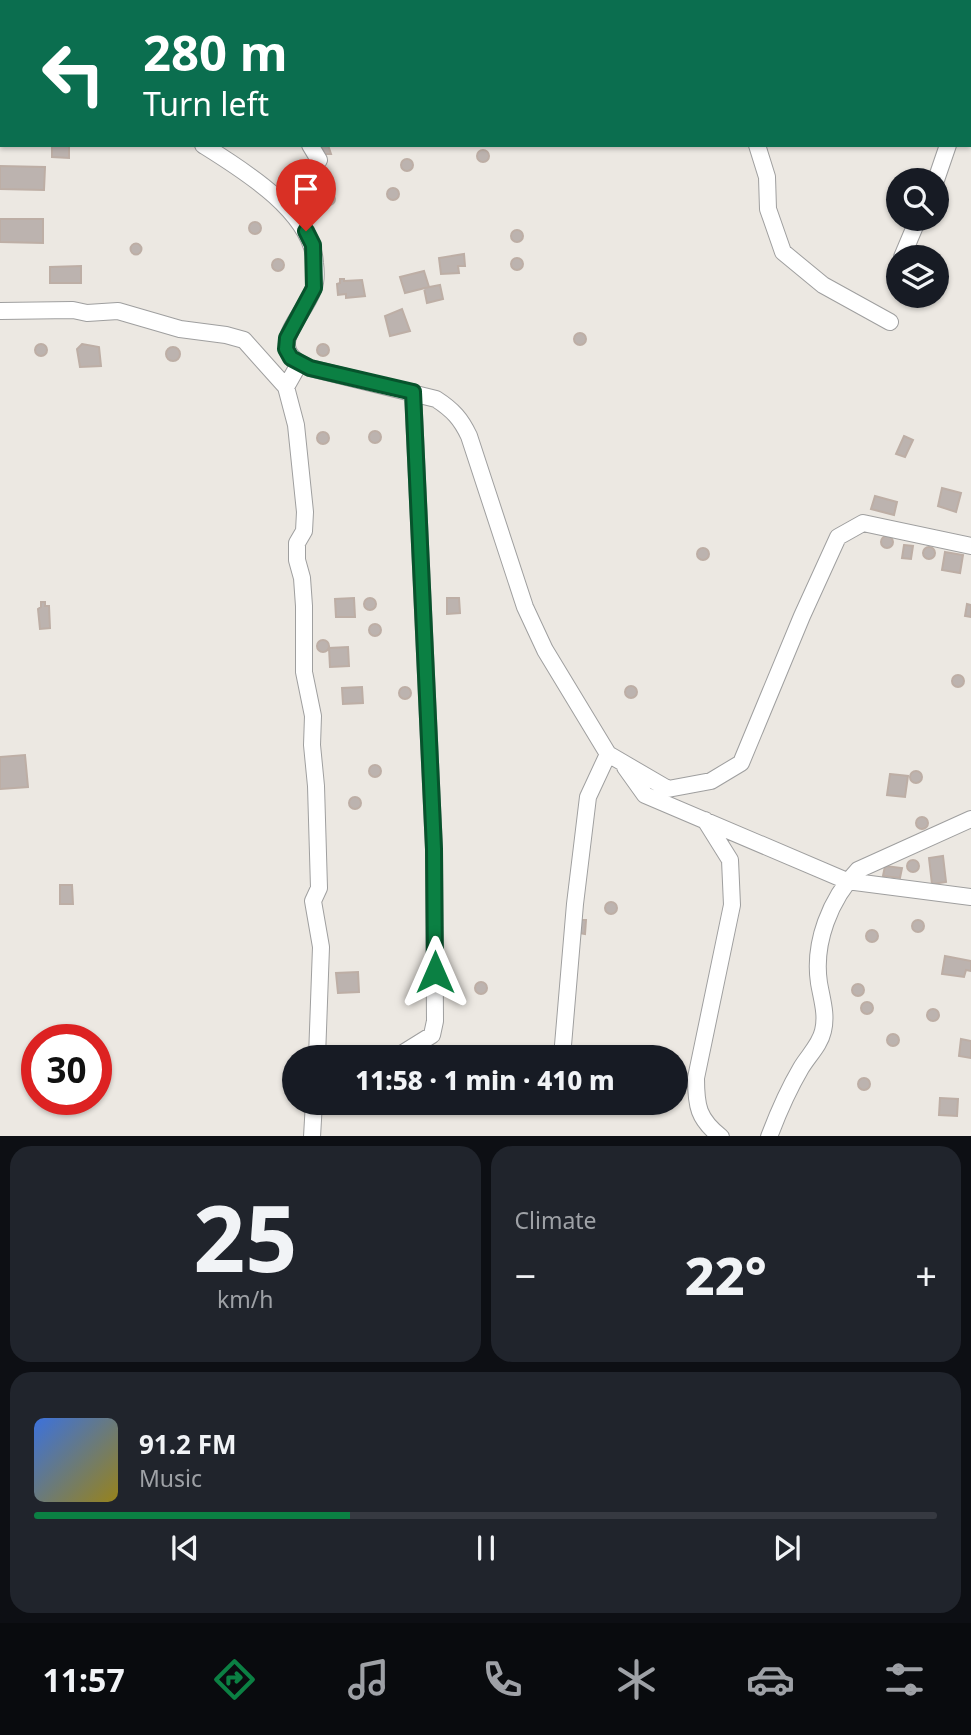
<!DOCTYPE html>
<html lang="en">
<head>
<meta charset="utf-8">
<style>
	:root { --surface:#171b24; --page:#20242c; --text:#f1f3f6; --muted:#9ea1a6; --line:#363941; --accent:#0b8043 }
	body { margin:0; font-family:"Noto Sans",sans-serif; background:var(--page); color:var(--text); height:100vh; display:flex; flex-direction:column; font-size:26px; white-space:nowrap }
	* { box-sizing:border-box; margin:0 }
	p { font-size:23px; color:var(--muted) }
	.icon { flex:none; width:38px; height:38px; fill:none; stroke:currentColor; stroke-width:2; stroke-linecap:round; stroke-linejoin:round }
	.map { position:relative; height:1136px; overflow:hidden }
	.side { display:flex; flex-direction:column; gap:10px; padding:10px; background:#0d0f14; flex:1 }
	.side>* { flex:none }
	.banner { position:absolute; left:0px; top:0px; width:971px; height:147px; box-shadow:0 2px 5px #0004; background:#0b6e4f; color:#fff; overflow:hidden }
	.fabs { position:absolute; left:886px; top:168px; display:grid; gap:14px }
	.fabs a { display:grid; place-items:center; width:63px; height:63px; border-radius:50%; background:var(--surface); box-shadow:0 2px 5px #0004; font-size:35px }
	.speed { position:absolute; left:21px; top:1024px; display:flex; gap:14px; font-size:35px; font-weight:700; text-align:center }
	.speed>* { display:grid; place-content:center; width:91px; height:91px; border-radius:50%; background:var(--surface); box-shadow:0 2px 5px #0004; line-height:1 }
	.speed .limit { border:10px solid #d22; background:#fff; color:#111 }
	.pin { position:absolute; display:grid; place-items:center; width:60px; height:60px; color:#fff; margin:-72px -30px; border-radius:50% 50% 50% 0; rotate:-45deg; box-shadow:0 0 7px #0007 }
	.pin .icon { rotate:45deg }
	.me { position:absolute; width:77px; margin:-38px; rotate:0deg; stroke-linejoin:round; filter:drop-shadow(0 0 5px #0008) }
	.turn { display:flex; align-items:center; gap:24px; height:147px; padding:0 28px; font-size:32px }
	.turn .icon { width:91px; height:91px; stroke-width:2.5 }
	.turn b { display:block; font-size:49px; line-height:60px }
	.big { font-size:52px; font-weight:800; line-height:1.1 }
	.side .tile { flex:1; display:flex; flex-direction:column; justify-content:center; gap:10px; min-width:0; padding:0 24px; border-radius:21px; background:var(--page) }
	.side .dial { align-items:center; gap:0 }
	.dial b { font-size:91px; line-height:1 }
	.song { display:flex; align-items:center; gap:21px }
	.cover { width:84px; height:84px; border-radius:10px; background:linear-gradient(135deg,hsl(220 70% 55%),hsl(50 70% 35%)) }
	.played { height:7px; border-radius:4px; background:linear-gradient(90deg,var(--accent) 35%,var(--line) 35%) }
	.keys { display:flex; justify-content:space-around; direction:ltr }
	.heat { display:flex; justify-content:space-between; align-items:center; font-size:38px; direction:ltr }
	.side .tiles { flex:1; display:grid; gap:10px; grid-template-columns:1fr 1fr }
	.tile:last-child { grid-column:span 2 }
	.trip { position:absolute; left:282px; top:1045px; width:406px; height:70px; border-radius:35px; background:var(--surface); box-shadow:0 2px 5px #0004; font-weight:800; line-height:70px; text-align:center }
	.menu { display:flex; height:112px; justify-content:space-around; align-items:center; background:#090b0e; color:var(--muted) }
	.menu .icon { width:49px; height:49px }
	.menu .selected { color:var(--accent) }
	.menu b { font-size:32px; color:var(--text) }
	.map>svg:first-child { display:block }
	.building { fill:#bcb3af; stroke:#bdaea5; stroke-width:2 }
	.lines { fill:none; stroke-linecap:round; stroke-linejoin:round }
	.minor-casing { stroke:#9f9f9f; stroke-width:18 }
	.minor { stroke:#fff; stroke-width:16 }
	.route-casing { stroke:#07532c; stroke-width:18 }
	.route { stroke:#0b8043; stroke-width:12 }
</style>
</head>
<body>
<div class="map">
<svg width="971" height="1137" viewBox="0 0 971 1137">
	<rect width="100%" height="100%" fill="#ece8e2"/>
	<!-- building -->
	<path class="building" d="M52,145H69V158L52,157Z
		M321,145H328L331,154H324Z
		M477 156a6 6 0 1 1 12 0a6 6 0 1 1-12 0Z
		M401 165a6 6 0 1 1 12 0a6 6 0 1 1-12 0Z
		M0,166L45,167L44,190L0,189Z
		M387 194a6 6 0 1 1 12 0a6 6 0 1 1-12 0Z
		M323 199a6 6 0 1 1 12 0a6 6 0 1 1-12 0Z
		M0,219H43V243L0,242Z
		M249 228a6 6 0 1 1 12 0a6 6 0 1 1-12 0Z
		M511 236a6 6 0 1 1 12 0a6 6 0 1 1-12 0Z
		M130.5 249a5.5 5.5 0 1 1 11 0a5.5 5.5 0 1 1-11 0Z
		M464,254L465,266H458L459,273L441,274L439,258Z
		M511 264a6 6 0 1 1 12 0a6 6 0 1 1-12 0Z
		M272 265a6 6 0 1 1 12 0a6 6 0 1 1-12 0Z
		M81,266V283H50V267Z
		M424,271L429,287L405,293L400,277Z
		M340,279H344V281L362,280L365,296L346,298V294L338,295L337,284L340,283Z
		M440,285L443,299L427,303L424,288Z
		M402,309L410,331L390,336L385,316Z
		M574 339a6 6 0 1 1 12 0a6 6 0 1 1-12 0Z
		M35 350a6 6 0 1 1 12 0a6 6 0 1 1-12 0Z
		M317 350a6 6 0 1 1 12 0a6 6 0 1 1-12 0Z
		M82,344L99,347L101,366L80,367L77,349Z
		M166 354a7 7 0 1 1 14 0a7 7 0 1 1-14 0Z
		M369 437a6 6 0 1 1 12 0a6 6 0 1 1-12 0Z
		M317 438a6 6 0 1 1 12 0a6 6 0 1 1-12 0Z
		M904,436L913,440L905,457L896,454Z
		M942,488L961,493L956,512L938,506Z
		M875,496L897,502L894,515L871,509Z
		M881 542a6 6 0 1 1 12 0a6 6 0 1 1-12 0Z
		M904,545L913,546L911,559L902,558Z
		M923 553a6 6 0 1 1 12 0a6 6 0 1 1-12 0Z
		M697 554a6 6 0 1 1 12 0a6 6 0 1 1-12 0Z
		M945,552L963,555L960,573L942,570Z
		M364 604a6 6 0 1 1 12 0a6 6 0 1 1-12 0Z
		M354,598L355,617H336L335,599Z
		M447,598H459L460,613L447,614Z
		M41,602H45V606H49L50,628L40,629L38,609L41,607Z
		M967,604L971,605V617L965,616Z
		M369 630a6 6 0 1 1 12 0a6 6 0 1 1-12 0Z
		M317 646a6 6 0 1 1 12 0a6 6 0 1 1-12 0Z
		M348,647L349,666L330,667L329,648Z
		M952 681a6 6 0 1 1 12 0a6 6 0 1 1-12 0Z
		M625 692a6 6 0 1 1 12 0a6 6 0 1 1-12 0Z
		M399 693a6 6 0 1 1 12 0a6 6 0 1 1-12 0Z
		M362,687L363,703L343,704L342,688Z
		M25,755L28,787L0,789V757Z
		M369 771a6 6 0 1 1 12 0a6 6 0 1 1-12 0Z
		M910 777a6 6 0 1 1 12 0a6 6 0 1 1-12 0Z
		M890,774L908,776L905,797L887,795Z
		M349 803a6 6 0 1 1 12 0a6 6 0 1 1-12 0Z
		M916 823a6 6 0 1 1 12 0a6 6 0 1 1-12 0Z
		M943,856L946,882L932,884L929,858Z
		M907 866a6 6 0 1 1 12 0a6 6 0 1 1-12 0Z
		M885,866L902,868L900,878L883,876Z
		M60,885H72L73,904H60Z
		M605 908a6 6 0 1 1 12 0a6 6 0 1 1-12 0Z
		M912 926a6 6 0 1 1 12 0a6 6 0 1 1-12 0Z
		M580,920H586L585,934L579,933Z
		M866 936a6 6 0 1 1 12 0a6 6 0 1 1-12 0Z
		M945,956L971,961V971L966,970L964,977L942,974Z
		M358,972L359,992L338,993L336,973Z
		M475 988a6 6 0 1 1 12 0a6 6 0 1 1-12 0Z
		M852 990a6 6 0 1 1 12 0a6 6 0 1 1-12 0Z
		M861 1008a6 6 0 1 1 12 0a6 6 0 1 1-12 0Z
		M927 1015a6 6 0 1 1 12 0a6 6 0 1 1-12 0Z
		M887 1040a6 6 0 1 1 12 0a6 6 0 1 1-12 0Z
		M961,1039L971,1041V1058L959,1056Z
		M858 1084a6 6 0 1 1 12 0a6 6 0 1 1-12 0Z
		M940,1098L958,1099L957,1116L939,1115Z"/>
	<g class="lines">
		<defs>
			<path id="minor" d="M4,0L5,2
				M91,0L92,2
				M269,0V2
				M679,0L680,2
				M951,0L955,2
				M800,2V0
				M970,9L971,10
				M2,23V28
				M970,40L971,31
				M0,54L2,42
				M0,61V72
				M203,145C243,170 312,212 315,263C316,271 316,283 313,290C302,320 262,349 310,368L436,399C453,410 461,419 469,436L525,607L545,650L608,754L668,789L711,781L741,763L802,616L838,537L863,523L971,546
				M310,145L319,160
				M757,145L767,177L768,209L783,252L823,285L890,322
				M936,180L948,145
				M902,257L918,219
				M0,311L73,310L87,313L118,311L180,329L226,335L244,340L286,387
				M299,364L286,387L296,425L305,512L304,531L297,543V560L302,578L304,606V672L313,716L312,745L316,786L319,888L313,901L321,947L317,1057
				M625,767L645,795L847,881L971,897
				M705,820L730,860L732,905L696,1078C696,1106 698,1119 721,1137
				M403,1053L432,1035L435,1021L434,849L413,392
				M562,1057L575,904L588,797L608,754
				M312,1137L314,1102
				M769,1137C778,1113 788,1090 801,1068C808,1056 820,1045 823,1031C827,1015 822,1000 819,983C813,943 830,899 858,870L971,819"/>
		</defs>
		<!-- minor casing -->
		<use href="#minor" class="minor-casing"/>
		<!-- minor -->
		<use href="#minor" class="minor"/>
	</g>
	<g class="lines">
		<defs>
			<path id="route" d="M306,231L313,245L314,288L287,338L286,349L291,358L310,368L413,392L434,849L435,972"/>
		</defs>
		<!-- route casing -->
		<use href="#route" class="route-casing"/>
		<!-- route -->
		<use href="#route" class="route"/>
	</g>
</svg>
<div class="fabs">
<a><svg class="icon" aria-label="search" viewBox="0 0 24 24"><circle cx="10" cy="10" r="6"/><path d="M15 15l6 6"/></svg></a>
<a><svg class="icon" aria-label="layers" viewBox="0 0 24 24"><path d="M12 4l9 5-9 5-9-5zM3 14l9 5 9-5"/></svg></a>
</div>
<div class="speed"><div class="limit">30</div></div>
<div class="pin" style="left:306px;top:231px;background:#d93025"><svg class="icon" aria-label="arrive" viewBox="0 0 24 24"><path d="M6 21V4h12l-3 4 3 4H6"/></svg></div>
<svg class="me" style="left:435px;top:972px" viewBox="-20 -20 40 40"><path d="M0-17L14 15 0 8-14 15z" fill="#0b8043" stroke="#fff" stroke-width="4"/></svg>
<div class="trip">11:58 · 1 min · 410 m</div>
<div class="banner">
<div class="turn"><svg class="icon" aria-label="left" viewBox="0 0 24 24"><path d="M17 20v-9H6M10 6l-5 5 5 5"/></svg><div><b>280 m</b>Turn left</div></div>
</div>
</div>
<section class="side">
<div class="tiles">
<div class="tile dial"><b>25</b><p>km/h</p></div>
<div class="tile"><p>Climate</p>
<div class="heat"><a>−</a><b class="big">22°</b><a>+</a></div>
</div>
<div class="tile">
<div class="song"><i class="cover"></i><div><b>91.2 FM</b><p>Music</p></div></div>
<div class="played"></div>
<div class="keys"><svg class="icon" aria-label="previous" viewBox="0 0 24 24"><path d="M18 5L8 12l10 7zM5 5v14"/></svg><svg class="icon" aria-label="pause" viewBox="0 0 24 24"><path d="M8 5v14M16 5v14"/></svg><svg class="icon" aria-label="next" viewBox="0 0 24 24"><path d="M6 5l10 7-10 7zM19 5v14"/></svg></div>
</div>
</div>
</section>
<nav class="menu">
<b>11:57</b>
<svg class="icon selected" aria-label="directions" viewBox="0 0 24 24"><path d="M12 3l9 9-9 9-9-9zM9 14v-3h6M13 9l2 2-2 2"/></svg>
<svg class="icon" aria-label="music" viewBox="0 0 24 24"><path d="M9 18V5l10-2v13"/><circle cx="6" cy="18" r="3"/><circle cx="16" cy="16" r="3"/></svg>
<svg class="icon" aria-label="phone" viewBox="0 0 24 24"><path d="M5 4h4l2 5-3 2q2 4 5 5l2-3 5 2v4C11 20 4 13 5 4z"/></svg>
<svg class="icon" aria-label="climate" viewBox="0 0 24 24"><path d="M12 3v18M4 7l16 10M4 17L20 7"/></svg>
<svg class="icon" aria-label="car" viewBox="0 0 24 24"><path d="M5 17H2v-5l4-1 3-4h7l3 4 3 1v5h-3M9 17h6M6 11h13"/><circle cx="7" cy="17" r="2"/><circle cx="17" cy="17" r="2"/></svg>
<svg class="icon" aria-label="filters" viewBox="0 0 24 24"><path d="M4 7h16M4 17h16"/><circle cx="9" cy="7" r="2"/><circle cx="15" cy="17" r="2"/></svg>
</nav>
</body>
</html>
